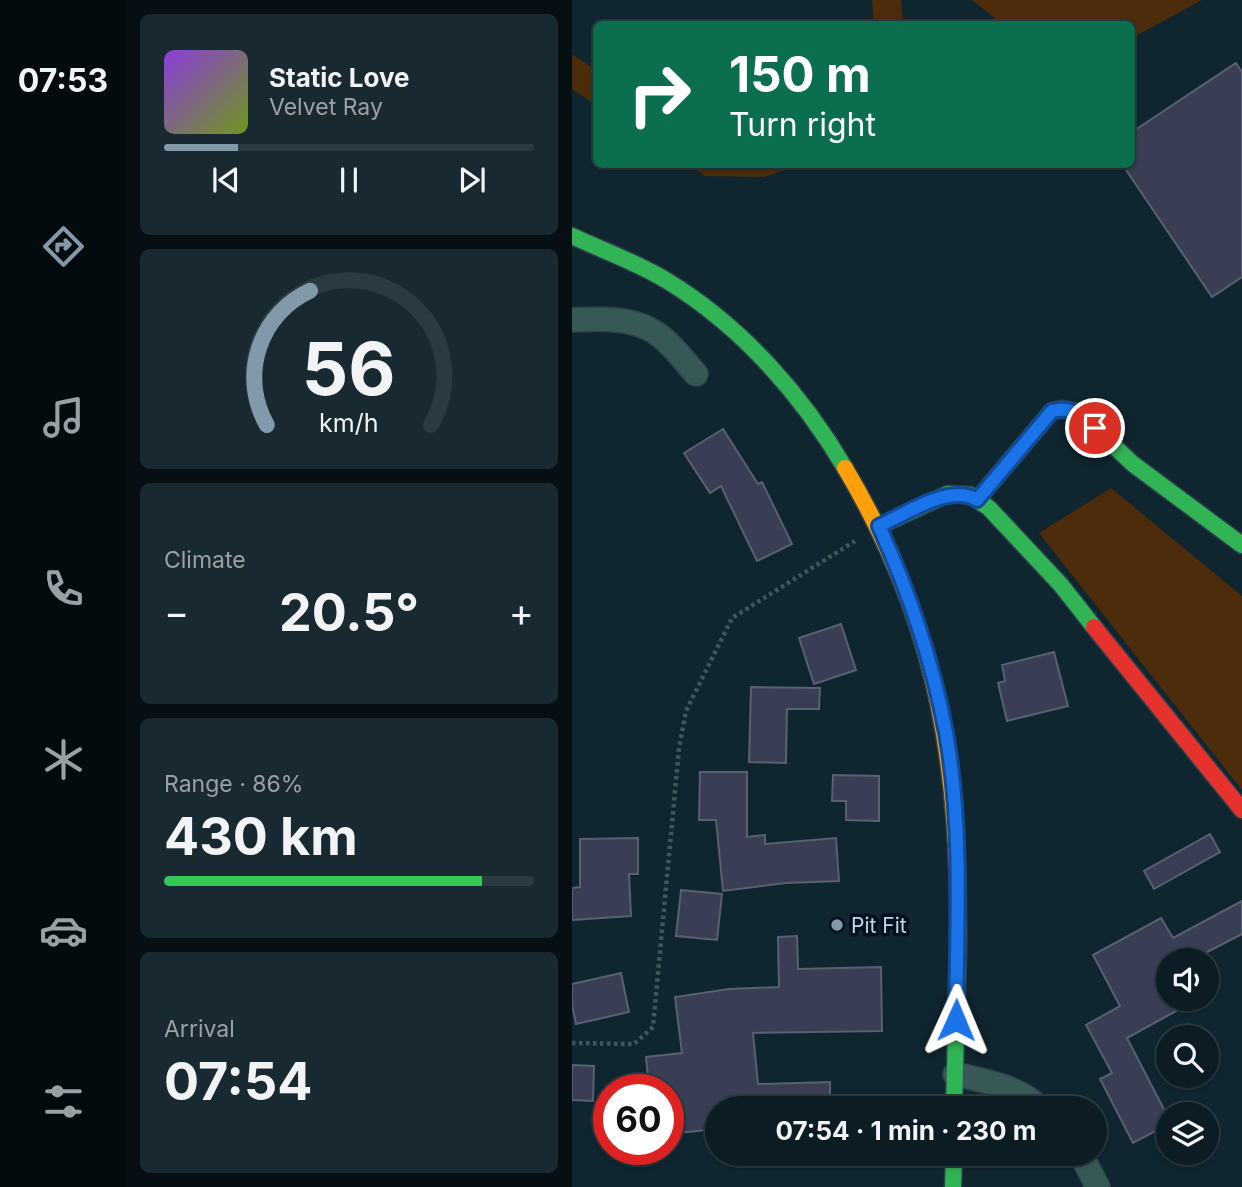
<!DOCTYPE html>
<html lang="en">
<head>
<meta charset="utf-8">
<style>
	:root { --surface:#0b1c24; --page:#192931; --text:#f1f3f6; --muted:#9aa1a6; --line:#2b3a41; --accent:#8199a8 }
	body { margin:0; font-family:Inter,sans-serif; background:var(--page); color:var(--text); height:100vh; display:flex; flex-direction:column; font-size:26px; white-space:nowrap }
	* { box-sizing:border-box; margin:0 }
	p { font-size:23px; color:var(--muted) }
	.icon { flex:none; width:38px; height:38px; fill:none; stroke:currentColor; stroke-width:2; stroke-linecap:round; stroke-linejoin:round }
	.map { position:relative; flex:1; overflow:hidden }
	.drawer { display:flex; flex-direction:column; gap:14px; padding:14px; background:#060f14; width:446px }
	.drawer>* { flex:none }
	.guide { position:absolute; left:21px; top:21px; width:542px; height:147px; border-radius:10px; box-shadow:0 2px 5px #0004,0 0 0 2px var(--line); background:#0b6e4f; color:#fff; overflow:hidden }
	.controls { position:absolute; left:584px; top:948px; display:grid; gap:14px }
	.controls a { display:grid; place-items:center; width:63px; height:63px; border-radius:50%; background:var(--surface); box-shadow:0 2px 5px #0004,0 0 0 2px var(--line); font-size:35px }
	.speed { position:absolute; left:21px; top:1074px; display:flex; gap:14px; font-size:35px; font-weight:700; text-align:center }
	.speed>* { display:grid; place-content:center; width:91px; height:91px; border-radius:50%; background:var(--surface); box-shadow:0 2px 5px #0004,0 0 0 2px var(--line); line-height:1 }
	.speed .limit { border:10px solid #d22; background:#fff; color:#111 }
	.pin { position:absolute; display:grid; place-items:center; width:60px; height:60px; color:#fff; margin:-30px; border:4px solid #fff; border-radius:50%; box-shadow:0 2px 7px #0007 }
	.me { position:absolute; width:77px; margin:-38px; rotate:1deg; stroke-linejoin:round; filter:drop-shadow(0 0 5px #0008) }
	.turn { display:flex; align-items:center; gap:24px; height:147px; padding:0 21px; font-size:32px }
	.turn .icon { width:91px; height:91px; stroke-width:2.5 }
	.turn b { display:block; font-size:49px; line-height:60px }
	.big { font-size:52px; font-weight:700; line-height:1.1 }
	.drawer .card { flex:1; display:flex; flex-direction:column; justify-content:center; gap:10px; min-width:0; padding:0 24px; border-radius:10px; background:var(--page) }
	.drawer .dial { align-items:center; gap:0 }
	.dial svg { height:182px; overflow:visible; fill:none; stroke:var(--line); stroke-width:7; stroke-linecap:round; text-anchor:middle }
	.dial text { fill:var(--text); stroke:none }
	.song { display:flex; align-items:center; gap:21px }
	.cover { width:84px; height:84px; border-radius:10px; background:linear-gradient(135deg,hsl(270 70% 55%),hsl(80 70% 35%)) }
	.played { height:7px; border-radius:4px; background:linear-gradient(90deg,var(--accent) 20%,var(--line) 20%) }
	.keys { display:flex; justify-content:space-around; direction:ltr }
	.heat { display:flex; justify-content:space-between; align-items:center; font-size:38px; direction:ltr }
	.charge { height:10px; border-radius:5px; background:linear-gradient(90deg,#34c759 86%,var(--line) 0) }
	.trip { position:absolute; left:133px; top:1096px; width:402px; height:70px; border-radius:35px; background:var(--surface); box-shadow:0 2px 5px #0004,0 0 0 2px var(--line); font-weight:700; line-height:70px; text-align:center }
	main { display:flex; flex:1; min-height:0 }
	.dock { display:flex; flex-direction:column; width:126px; justify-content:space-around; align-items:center; background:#040b0e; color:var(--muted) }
	.dock .icon { width:49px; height:49px }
	.dock .on { color:var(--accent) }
	.dock b { font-size:32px; color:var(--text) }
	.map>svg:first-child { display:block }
	.green { fill:#4d2c0b }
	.building { fill:#3a3e54; stroke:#59606e; stroke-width:2 }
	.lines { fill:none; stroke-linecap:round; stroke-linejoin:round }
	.street-casing { stroke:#2e414b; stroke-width:26 }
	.fast-casing { stroke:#2e414b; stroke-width:19 }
	.slow-casing { stroke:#2e414b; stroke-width:19 }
	.jam-casing { stroke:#2e414b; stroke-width:19 }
	.path { stroke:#3f5759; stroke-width:4.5; stroke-dasharray:3.5 3.5; stroke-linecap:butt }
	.street { stroke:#375856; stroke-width:23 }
	.fast { stroke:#30b455; stroke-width:16 }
	.slow { stroke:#ff9f0a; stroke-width:16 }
	.jam { stroke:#e5322d; stroke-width:16 }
	.route-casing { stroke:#114b97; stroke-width:18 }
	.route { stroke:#1a73e8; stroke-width:12 }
	.poi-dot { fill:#8199a8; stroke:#00101c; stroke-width:2.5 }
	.labels { text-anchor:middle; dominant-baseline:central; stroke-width:7; stroke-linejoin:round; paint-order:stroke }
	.poi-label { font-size:21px; fill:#bfd8e9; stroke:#00101c; text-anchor:start }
</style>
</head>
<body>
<main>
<nav class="dock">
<b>07:53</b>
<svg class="icon on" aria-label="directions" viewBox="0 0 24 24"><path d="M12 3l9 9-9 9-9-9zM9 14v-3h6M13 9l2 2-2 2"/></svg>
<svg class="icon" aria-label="music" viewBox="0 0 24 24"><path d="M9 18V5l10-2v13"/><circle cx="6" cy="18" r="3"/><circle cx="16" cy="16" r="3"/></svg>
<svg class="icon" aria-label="phone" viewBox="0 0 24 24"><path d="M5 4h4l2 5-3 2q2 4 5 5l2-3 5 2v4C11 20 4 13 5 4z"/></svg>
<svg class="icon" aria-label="climate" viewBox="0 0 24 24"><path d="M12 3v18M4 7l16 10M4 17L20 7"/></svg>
<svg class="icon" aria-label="car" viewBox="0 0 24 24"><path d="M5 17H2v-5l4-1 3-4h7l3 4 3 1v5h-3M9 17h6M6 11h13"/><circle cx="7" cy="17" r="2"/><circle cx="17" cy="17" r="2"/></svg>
<svg class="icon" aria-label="filters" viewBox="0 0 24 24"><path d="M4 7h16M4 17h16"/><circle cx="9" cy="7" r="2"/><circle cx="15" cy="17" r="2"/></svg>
</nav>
<section class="drawer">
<div class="card">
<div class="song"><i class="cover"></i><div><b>Static Love</b><p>Velvet Ray</p></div></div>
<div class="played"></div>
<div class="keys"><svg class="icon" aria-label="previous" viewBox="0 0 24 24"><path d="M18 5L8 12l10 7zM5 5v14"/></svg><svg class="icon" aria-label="pause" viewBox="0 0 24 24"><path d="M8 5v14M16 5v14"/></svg><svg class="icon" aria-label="next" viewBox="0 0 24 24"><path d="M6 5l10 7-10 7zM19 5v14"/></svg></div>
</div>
<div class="card dial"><svg viewBox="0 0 100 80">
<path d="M14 69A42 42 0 1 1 86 69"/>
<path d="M14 69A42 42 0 0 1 33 10" stroke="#8199a8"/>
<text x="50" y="56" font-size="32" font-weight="700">56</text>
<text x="50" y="72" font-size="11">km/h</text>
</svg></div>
<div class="card"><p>Climate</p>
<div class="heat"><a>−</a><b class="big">20.5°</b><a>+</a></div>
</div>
<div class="card"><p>Range · 86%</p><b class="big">430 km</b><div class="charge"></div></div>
<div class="card"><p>Arrival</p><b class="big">07:54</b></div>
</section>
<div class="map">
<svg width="670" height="1187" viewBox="0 0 670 1187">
	<rect width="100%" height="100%" fill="#0f2530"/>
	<!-- green -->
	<path class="green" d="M300,0H329L331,24H302Z
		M400,0H630L560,38V24H430Z
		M0,54L24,70V105L0,89Z
		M116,165H229L192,177L133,176Z
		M539,488L670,596V790L467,533Z"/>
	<!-- building -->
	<path class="building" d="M664,63L670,72V277L640,297L550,164H560V132Z
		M151,429L186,484L190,482L220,544L185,561L149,486L138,493L112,453Z
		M269,624L284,670L242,684L227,638Z
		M482,652L496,706L435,721L426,683L433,681L430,665Z
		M179,687L248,688L247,709H215L214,763L177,762Z
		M128,772H175V837L193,835V844L264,838L267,881L214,883L151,891L144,820H127Z
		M261,775L307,776V821L274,820V801H260Z
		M638,834L648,852L582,889L572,871Z
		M66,838V874H57L59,916L0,920V888L8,887V839Z
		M109,890L150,894L145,940L104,936Z
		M670,901V934L618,961H597V999H626L555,1038L597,1119V1124L561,1143L528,1079L540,1073L514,1025L548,1006L521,955L589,918L601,938Z
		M225,936L226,969L309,967L310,1031L181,1033L186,1084L258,1082V1108H145V1129L96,1134V1090H77L74,1057L110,1053L103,997L157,989L207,987L206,937Z
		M49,973L57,1012L4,1024L0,1005V984Z
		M0,1065L22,1066L21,1101L0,1100Z"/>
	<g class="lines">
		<defs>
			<path id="street" d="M0,320C26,319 58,317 81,331C98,341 111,360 124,374
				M383,1074C412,1081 446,1086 468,1108
				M508,1153L526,1187"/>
			<path id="fast" d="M0,236C32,251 67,263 97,282C170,327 230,395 273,468
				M405,500L480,411L491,409L506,412L561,464L670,545
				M307,526L376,494L398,495L417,508L489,585L522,627
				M382,1108L386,953
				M381,1187L382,1153"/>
			<path id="slow" d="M273,468C368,628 388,769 386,953"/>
			<path id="jam" d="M522,627L670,810"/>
		</defs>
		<!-- street casing -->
		<use href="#street" class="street-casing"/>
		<!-- fast casing -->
		<use href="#fast" class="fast-casing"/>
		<!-- slow casing -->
		<use href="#slow" class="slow-casing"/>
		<!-- jam casing -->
		<use href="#jam" class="jam-casing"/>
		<!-- path -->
		<path class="path" d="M0,1043L62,1044L81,1027L107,748L114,711L160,618L283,541"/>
		<!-- street -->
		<use href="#street" class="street"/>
		<!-- fast -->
		<use href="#fast" class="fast"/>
		<!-- slow -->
		<use href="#slow" class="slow"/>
		<!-- jam -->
		<use href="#jam" class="jam"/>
	</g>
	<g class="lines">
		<defs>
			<path id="route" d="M384,1020C385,925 391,827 374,733C360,659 338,595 307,526C333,514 379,483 405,500L480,411C500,406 509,415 523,428"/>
		</defs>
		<!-- route casing -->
		<use href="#route" class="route-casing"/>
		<!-- route -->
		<use href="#route" class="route"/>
	</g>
	<!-- markers -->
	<circle class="poi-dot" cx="265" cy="925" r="7"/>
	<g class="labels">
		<!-- poi labels -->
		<g class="poi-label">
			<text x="279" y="925">Pit Fit</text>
		</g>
	</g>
</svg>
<div class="controls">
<a><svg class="icon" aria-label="sound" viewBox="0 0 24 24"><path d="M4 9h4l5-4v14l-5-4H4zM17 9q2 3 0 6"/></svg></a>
<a><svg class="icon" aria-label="search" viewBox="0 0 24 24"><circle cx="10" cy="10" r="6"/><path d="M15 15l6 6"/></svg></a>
<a><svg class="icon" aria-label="layers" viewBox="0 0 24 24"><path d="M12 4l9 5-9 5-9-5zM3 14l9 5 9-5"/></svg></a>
</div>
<div class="speed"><div class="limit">60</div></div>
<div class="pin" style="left:523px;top:428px;background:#d93025"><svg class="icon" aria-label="arrive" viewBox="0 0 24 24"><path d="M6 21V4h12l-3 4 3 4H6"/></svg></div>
<svg class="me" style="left:384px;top:1020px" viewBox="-20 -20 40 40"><path d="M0-17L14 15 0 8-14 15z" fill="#1a73e8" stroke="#fff" stroke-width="4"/></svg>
<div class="trip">07:54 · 1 min · 230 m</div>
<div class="guide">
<div class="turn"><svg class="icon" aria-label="right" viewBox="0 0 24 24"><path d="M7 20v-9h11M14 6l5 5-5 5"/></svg><div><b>150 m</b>Turn right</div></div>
</div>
</div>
</main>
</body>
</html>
